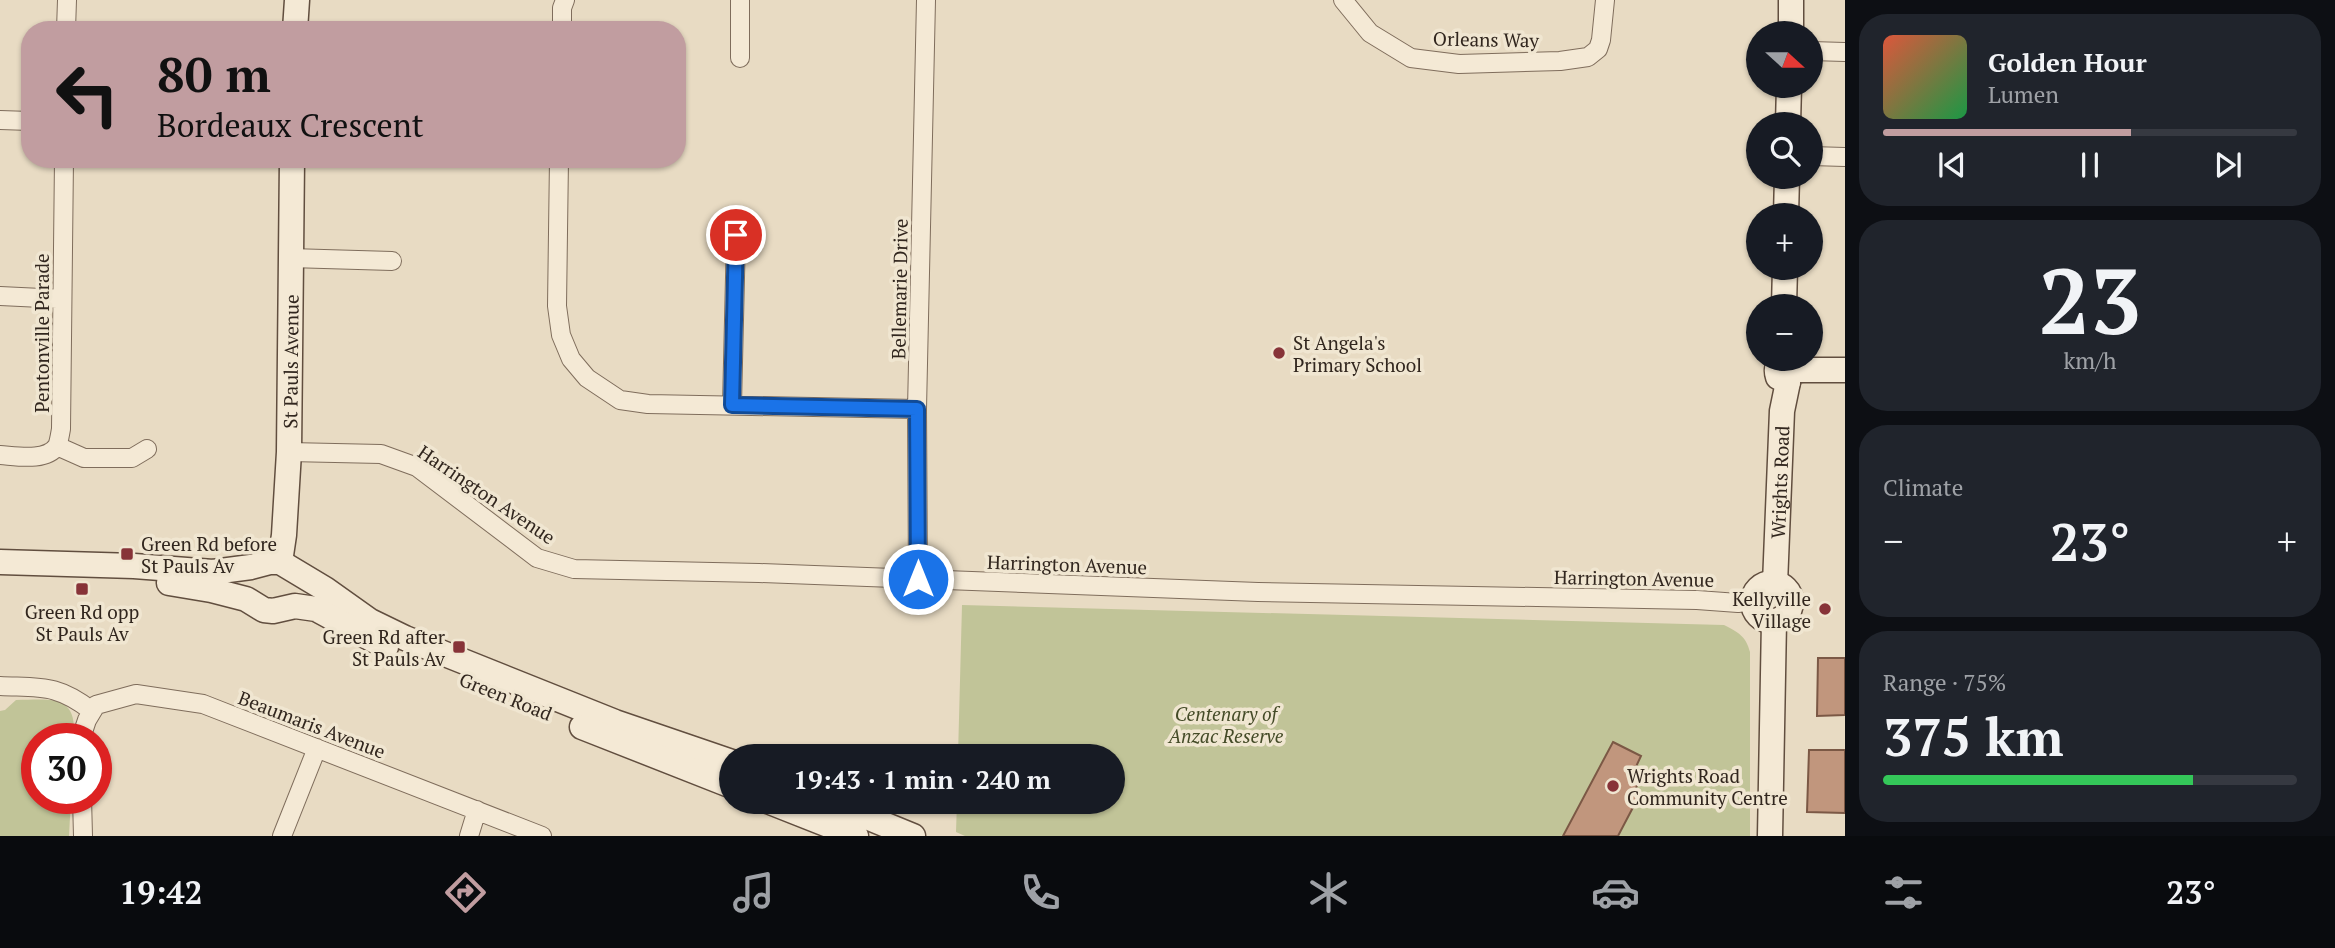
<!DOCTYPE html>
<html lang="en">
<head>
<meta charset="utf-8">
<style>
	:root { --surface:#171b24; --page:#20242c; --text:#f1f3f6; --muted:#9ea1a6; --line:#363941; --accent:#c19da0 }
	body { margin:0; font-family:"PT Serif",serif; background:var(--page); color:var(--text); height:100vh; display:flex; flex-direction:column; font-size:26px; white-space:nowrap }
	* { box-sizing:border-box; margin:0 }
	p { font-size:23px; color:var(--muted) }
	.icon { flex:none; width:38px; height:38px; fill:none; stroke:currentColor; stroke-width:2; stroke-linecap:round; stroke-linejoin:round }
	.map { position:relative; flex:1; overflow:hidden }
	.drawer { display:flex; flex-direction:column; gap:14px; padding:14px; background:#0d0f14; width:490px }
	.drawer>* { flex:none }
	.hud { position:absolute; left:21px; top:21px; width:665px; height:147px; border-radius:28px; box-shadow:0 2px 5px #0004; background:#c19da0; color:#111; overflow:hidden }
	.needle { width:46px; rotate:111deg }
	.fabs { position:absolute; left:1746px; top:21px; display:grid; gap:14px }
	.fabs a { display:grid; place-items:center; width:77px; height:77px; border-radius:50%; background:var(--surface); box-shadow:0 2px 5px #0004; font-size:35px }
	.speed { position:absolute; left:21px; top:723px; display:flex; gap:14px; font-size:35px; font-weight:700; text-align:center }
	.speed>* { display:grid; place-content:center; width:91px; height:91px; border-radius:50%; background:var(--surface); box-shadow:0 2px 5px #0004; line-height:1 }
	.speed .limit { border:10px solid #d22; background:#fff; color:#111 }
	.pin { position:absolute; display:grid; place-items:center; width:60px; height:60px; color:#fff; margin:-30px; border:4px solid #fff; border-radius:50%; box-shadow:0 2px 7px #0007 }
	.me { position:absolute; width:77px; margin:-38px; rotate:0deg; stroke-linejoin:round; filter:drop-shadow(0 0 5px #0008) }
	.turn { display:flex; align-items:center; gap:24px; height:147px; padding:0 21px; font-size:32px }
	.turn .icon { width:91px; height:91px; stroke-width:2.5 }
	.turn b { display:block; font-size:49px; line-height:60px }
	.big { font-size:52px; font-weight:800; line-height:1.1 }
	.drawer .tile { flex:1; display:flex; flex-direction:column; justify-content:center; gap:10px; min-width:0; padding:0 24px; border-radius:28px; background:var(--page) }
	.drawer .dial { align-items:center; gap:0 }
	.dial b { font-size:91px; line-height:1 }
	.song { display:flex; align-items:center; gap:21px }
	.cover { width:84px; height:84px; border-radius:10px; background:linear-gradient(135deg,hsl(10 70% 55%),hsl(140 70% 35%)) }
	.played { height:7px; border-radius:4px; background:linear-gradient(90deg,var(--accent) 60%,var(--line) 60%) }
	.keys { display:flex; justify-content:space-around; direction:ltr }
	.heat { display:flex; justify-content:space-between; align-items:center; font-size:38px; direction:ltr }
	.charge { height:10px; border-radius:5px; background:linear-gradient(90deg,#34c759 75%,var(--line) 0) }
	.trip { position:absolute; left:719px; top:744px; width:406px; height:70px; border-radius:35px; background:var(--surface); box-shadow:0 2px 5px #0004; font-weight:800; line-height:70px; text-align:center }
	.dock { display:flex; height:112px; justify-content:space-around; align-items:center; background:#090b0e; color:var(--muted) }
	.dock .icon { width:49px; height:49px }
	.dock .current { color:var(--accent) }
	.dock b { font-size:32px; color:var(--text) }
	main { display:flex; flex:1; min-height:0 }
	.map>svg:first-child { display:block }
	.green { fill:#c1c498 }
	.building { fill:#c1967d; stroke:#7b5845; stroke-width:2 }
	.lines { fill:none; stroke-linecap:round; stroke-linejoin:round }
	.street-casing { stroke:#7f6d5c; stroke-width:20 }
	.secondary-casing { stroke:#614e3f; stroke-width:27 }
	.street { stroke:#f4e9d5; stroke-width:18 }
	.secondary { stroke:#f4e9d5; stroke-width:24 }
	.route-casing { stroke:#114b97; stroke-width:18 }
	.route { stroke:#1a73e8; stroke-width:12 }
	.poi-dot { fill:#873338; stroke:#f0e6d1; stroke-width:2.5 }
	.labels { text-anchor:middle; dominant-baseline:central; stroke-width:7; stroke-linejoin:round; paint-order:stroke }
	.street-label { font-size:19px; fill:#31261e; stroke:#f0e6d1 }
	.poi-label { font-size:19px; fill:#31261e; stroke:#f0e6d1; text-anchor:start }
	.park-label { font-size:19px; font-style:italic; fill:#444b27; stroke:#f0e6d1 }
</style>
</head>
<body>
<main>
<div class="map">
<svg width="1845" height="836" viewBox="0 0 1845 836">
	<rect width="100%" height="100%" fill="#e8dbc3"/>
	<!-- green -->
	<path class="green" d="M962,605L1724,625C1738,632 1746,636 1750,652V836H965L956,832L957,802H1113V756H958Z
		M16,700C51,700 77,693 74,738H37V798H71L69,836H0V711L5,710Z"/>
	<!-- building -->
	<path class="building" d="M1818,658H1845V715L1817,716Z
		M1613,742L1641,756L1633,773L1639,780L1635,791L1640,794L1618,836H1563Z
		M1809,750H1845V813L1807,812Z"/>
	<g class="lines">
		<defs>
			<path id="street" d="M1343,0L1370,33L1411,58L1459,64L1560,61L1588,57L1598,49L1601,40L1605,0
				M66,30L67,0
				M562,30V8L565,0
				M1811,51L1845,52
				M740,58V0
				M0,120L30,121
				M1811,156L1845,157
				M559,159L557,306L561,335L571,359L587,378L620,400L648,404L917,409
				M290,258L392,261
				M0,296L62,299
				M732,405L736,235
				M57,446L84,458H132L147,449
				M289,452L381,454L417,467L537,558L574,569L759,573L1258,592L1697,600L1738,603L1753,601
				M0,455C16,456 46,462 57,446C59,442 60,434 61,429L64,159
				M918,579L917,409L926,0
				M0,686C42,688 57,684 92,711
				M81,738L87,720L96,705L136,694L203,704L542,836
				M82,798L83,836
				M282,836L317,748
				M469,836L477,810"/>
			<g id="secondary">
				<path d="M295,30L297,0"/>
				<path d="M1791,33V0"/>
				<path d="M1788,124L1789,86"/>
				<path d="M1786,215L1787,177"/>
				<path d="M1784,306L1785,268"/>
				<path d="M1800,370H1845"/>
				<path d="M1788,382L1778,377C1774,365 1782,357 1794,361L1800,370"/>
				<path d="M0,562L134,566L213,572L251,567L270,562H280L325,589L370,621L405,638L615,722L732,762"/>
				<path id="s1" d="M280,562L284,535L289,452L292,159"/>
				<path d="M169,583L211,590L246,599L264,610L273,611L295,606L316,609L386,647"/>
				<circle cx="1772" cy="602" r="19"/>
				<path id="s2" d="M1775,584L1782,411L1788,382"/>
				<path d="M582,727L732,786"/>
				<path d="M770,802L856,836"/>
				<path d="M830,802L913,836"/>
				<path d="M1770,836L1774,621"/>
			</g>
		</defs>
		<!-- street casing -->
		<use href="#street" class="street-casing"/>
		<!-- secondary casing -->
		<use href="#secondary" class="secondary-casing"/>
		<!-- street -->
		<use href="#street" class="street"/>
		<!-- secondary -->
		<use href="#secondary" class="secondary"/>
	</g>
	<g class="lines">
		<defs>
			<path id="route" d="M736,235L732,405L917,409L918,579"/>
		</defs>
		<!-- route casing -->
		<use href="#route" class="route-casing"/>
		<!-- route -->
		<use href="#route" class="route"/>
	</g>
	<!-- markers -->
	<g class="poi-dot">
		<circle cx="1279" cy="353" r="7"/>
		<rect x="120" y="547" width="14" height="14" rx="3.5"/>
		<rect x="75" y="582" width="14" height="14" rx="3.5"/>
		<circle cx="1825" cy="609" r="7"/>
		<rect x="452" y="640" width="14" height="14" rx="3.5"/>
		<circle cx="1613" cy="786" r="7"/>
	</g>
	<g class="labels">
		<!-- street labels -->
		<g class="street-label">
			<text transform="translate(1486 39) rotate(1)">Orleans Way</text>
			<text transform="translate(899 289) rotate(-89)">Bellemarie Drive</text>
			<text transform="translate(41 333) rotate(-90)">Pentonville Parade</text>
			<text stroke="none"><textPath href="#s1" startOffset="201">St Pauls Avenue</textPath></text>
			<text stroke="none"><textPath href="#s2" startOffset="102">Wrights Road</textPath></text>
			<text transform="translate(487 494) rotate(34)">Harrington Avenue</text>
			<text transform="translate(1067 564) rotate(2)">Harrington Avenue</text>
			<text transform="translate(1634 578) rotate(1)">Harrington Avenue</text>
			<text transform="translate(506 696) rotate(22)">Green Road</text>
			<text transform="translate(312 724) rotate(21)">Beaumaris Avenue</text>
		</g>
		<!-- poi labels -->
		<g class="poi-label">
			<text x="1293" y="342">St Angela's<tspan x="1293" dy="22">Primary School</tspan></text>
			<text x="141" y="543">Green Rd before<tspan x="141" dy="22">St Pauls Av</tspan></text>
			<text x="1811" y="598" text-anchor="end">Kellyville<tspan x="1811" dy="22">Village</tspan></text>
			<text x="82" y="611" text-anchor="middle">Green Rd opp<tspan x="82" dy="22">St Pauls Av</tspan></text>
			<text x="445" y="636" text-anchor="end">Green Rd after<tspan x="445" dy="22">St Pauls Av</tspan></text>
			<text x="1627" y="775">Wrights Road<tspan x="1627" dy="22">Community Centre</tspan></text>
		</g>
		<!-- park labels -->
		<g class="park-label">
			<text x="1226" y="713">Centenary of<tspan x="1226" dy="22">Anzac Reserve</tspan></text>
		</g>
	</g>
</svg>
<div class="fabs">
<a><svg class="needle" viewBox="-14 -14 28 28"><path d="M0-13l5 13h-10z" fill="#e53935"/><path d="M0 13l5-13h-10z" fill="#9ea1a6"/></svg></a>
<a><svg class="icon" aria-label="search" viewBox="0 0 24 24"><circle cx="10" cy="10" r="6"/><path d="M15 15l6 6"/></svg></a>
<a>+</a>
<a>−</a>
</div>
<div class="speed"><div class="limit">30</div></div>
<div class="pin" style="left:736px;top:235px;background:#d93025"><svg class="icon" aria-label="arrive" viewBox="0 0 24 24"><path d="M6 21V4h12l-3 4 3 4H6"/></svg></div>
<svg class="me" style="left:918px;top:579px" viewBox="-20 -20 40 40"><circle r="17" fill="#1a73e8" stroke="#fff" stroke-width="3"/><path d="M0-11L8 9 0 5-8 9z" fill="#fff"/></svg>
<div class="trip">19:43 · 1 min · 240 m</div>
<div class="hud">
<div class="turn"><svg class="icon" aria-label="left" viewBox="0 0 24 24"><path d="M17 20v-9H6M10 6l-5 5 5 5"/></svg><div><b>80 m</b>Bordeaux Crescent</div></div>
</div>
</div>
<section class="drawer">
<div class="tile">
<div class="song"><i class="cover"></i><div><b>Golden Hour</b><p>Lumen</p></div></div>
<div class="played"></div>
<div class="keys"><svg class="icon" aria-label="previous" viewBox="0 0 24 24"><path d="M18 5L8 12l10 7zM5 5v14"/></svg><svg class="icon" aria-label="pause" viewBox="0 0 24 24"><path d="M8 5v14M16 5v14"/></svg><svg class="icon" aria-label="next" viewBox="0 0 24 24"><path d="M6 5l10 7-10 7zM19 5v14"/></svg></div>
</div>
<div class="tile dial"><b>23</b><p>km/h</p></div>
<div class="tile"><p>Climate</p>
<div class="heat"><a>−</a><b class="big">23°</b><a>+</a></div>
</div>
<div class="tile"><p>Range · 75%</p><b class="big">375 km</b><div class="charge"></div></div>
</section>
</main>
<nav class="dock">
<b>19:42</b>
<svg class="icon current" aria-label="directions" viewBox="0 0 24 24"><path d="M12 3l9 9-9 9-9-9zM9 14v-3h6M13 9l2 2-2 2"/></svg>
<svg class="icon" aria-label="music" viewBox="0 0 24 24"><path d="M9 18V5l10-2v13"/><circle cx="6" cy="18" r="3"/><circle cx="16" cy="16" r="3"/></svg>
<svg class="icon" aria-label="phone" viewBox="0 0 24 24"><path d="M5 4h4l2 5-3 2q2 4 5 5l2-3 5 2v4C11 20 4 13 5 4z"/></svg>
<svg class="icon" aria-label="climate" viewBox="0 0 24 24"><path d="M12 3v18M4 7l16 10M4 17L20 7"/></svg>
<svg class="icon" aria-label="car" viewBox="0 0 24 24"><path d="M5 17H2v-5l4-1 3-4h7l3 4 3 1v5h-3M9 17h6M6 11h13"/><circle cx="7" cy="17" r="2"/><circle cx="17" cy="17" r="2"/></svg>
<svg class="icon" aria-label="filters" viewBox="0 0 24 24"><path d="M4 7h16M4 17h16"/><circle cx="9" cy="7" r="2"/><circle cx="15" cy="17" r="2"/></svg>
<b>23°</b>
</nav>
</body>
</html>
